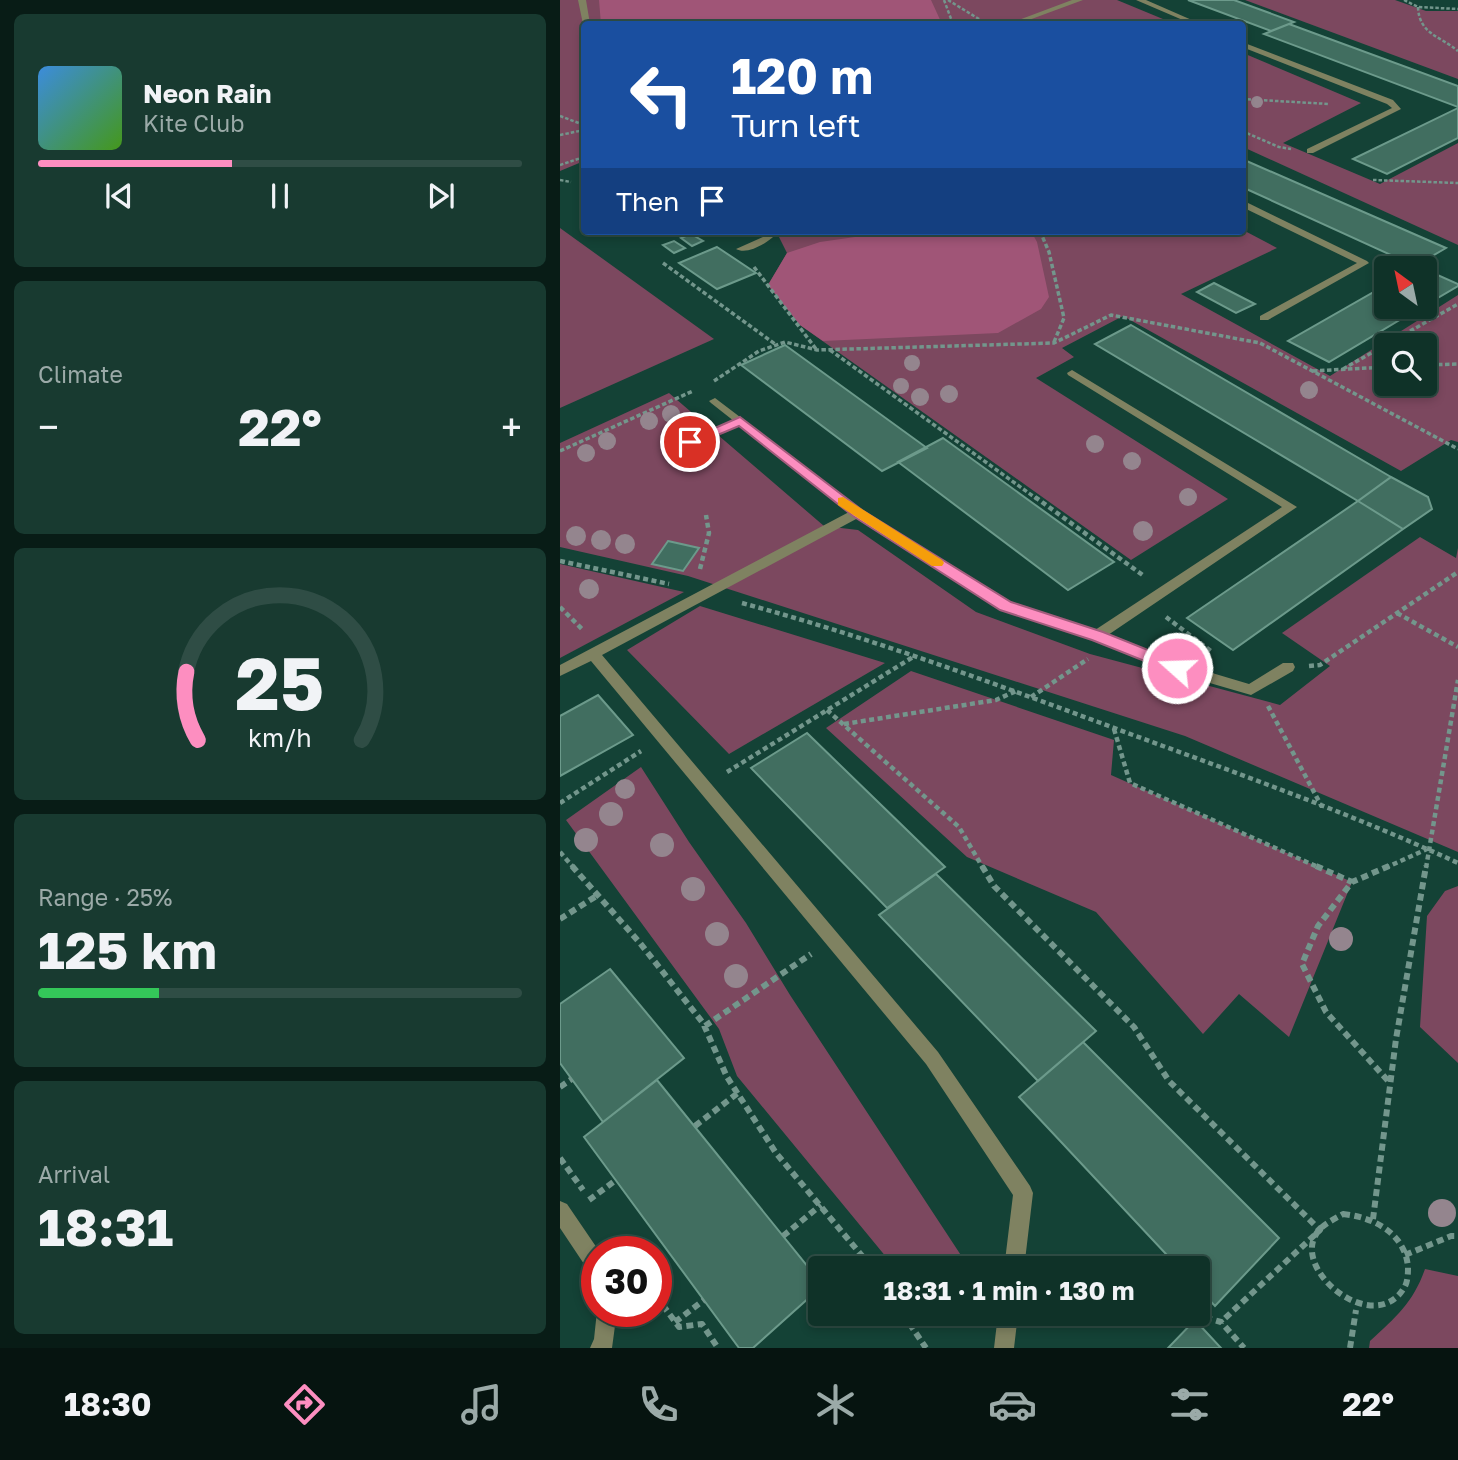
<!DOCTYPE html>
<html lang="en">
<head>
<meta charset="utf-8">
<style>
	:root { --surface:#0f3228; --page:#183a30; --text:#f1f3f6; --muted:#9baaa8; --line:#2f4d45; --accent:#fd8ec0 }
	body { margin:0; font-family:"Golos Text",sans-serif; background:var(--page); color:var(--text); height:100vh; display:flex; flex-direction:column; font-size:26px; white-space:nowrap }
	* { box-sizing:border-box; margin:0 }
	p { font-size:23px; color:var(--muted) }
	.icon { flex:none; width:38px; height:38px; fill:none; stroke:currentColor; stroke-width:2; stroke-linecap:round; stroke-linejoin:round }
	.map { position:relative; flex:1; overflow:hidden }
	.side { display:flex; flex-direction:column; gap:14px; padding:14px; background:#081c16; width:560px }
	.side>* { flex:none }
	.guide { position:absolute; left:21px; top:21px; width:665px; height:214px; border-radius:7px; box-shadow:0 4px 10px #0003,0 0 0 2px var(--line); background:#1a4fa0; color:#fff; overflow:hidden }
	.needle { width:46px; rotate:327deg }
	.buttons { position:absolute; left:814px; top:256px; display:grid; gap:14px }
	.buttons a { display:grid; place-items:center; width:63px; height:63px; border-radius:7px; background:var(--surface); box-shadow:0 4px 10px #0003,0 0 0 2px var(--line); font-size:35px }
	.speed { position:absolute; left:21px; top:1236px; display:flex; gap:14px; font-size:35px; font-weight:700; text-align:center }
	.speed>* { display:grid; place-content:center; width:91px; height:91px; border-radius:50%; background:var(--surface); box-shadow:0 4px 10px #0003,0 0 0 2px var(--line); line-height:1 }
	.speed .limit { border:10px solid #d22; background:#fff; color:#111 }
	.pin { position:absolute; display:grid; place-items:center; width:60px; height:60px; color:#fff; margin:-30px; border:4px solid #fff; border-radius:50%; box-shadow:0 2px 7px #0007 }
	.me { position:absolute; width:77px; margin:-38px; rotate:290deg; stroke-linejoin:round; filter:drop-shadow(0 0 5px #0008) }
	.turn { display:flex; align-items:center; gap:24px; height:147px; padding:0 35px; font-size:32px }
	.turn .icon { width:91px; height:91px; stroke-width:2.5 }
	.turn b { display:block; font-size:49px; line-height:60px }
	.then { display:flex; align-items:center; height:66px; padding:0 35px; background:#0003; gap:14px; font-size:26px }
	.big { font-size:52px; font-weight:700; line-height:1.1 }
	.side .tile { flex:1; display:flex; flex-direction:column; justify-content:center; gap:10px; min-width:0; padding:0 24px; border-radius:10px; background:var(--page) }
	.side .dial { align-items:center; gap:0 }
	.dial svg { height:182px; overflow:visible; fill:none; stroke:var(--line); stroke-width:7; stroke-linecap:round; text-anchor:middle }
	.dial text { fill:var(--text); stroke:none }
	.song { display:flex; align-items:center; gap:21px }
	.cover { width:84px; height:84px; border-radius:10px; background:linear-gradient(135deg,hsl(210 70% 55%),hsl(100 70% 35%)) }
	.played { height:7px; border-radius:4px; background:linear-gradient(90deg,var(--accent) 40%,var(--line) 40%) }
	.keys { display:flex; justify-content:space-around; direction:ltr }
	.heat { display:flex; justify-content:space-between; align-items:center; font-size:38px; direction:ltr }
	.charge { height:10px; border-radius:5px; background:linear-gradient(90deg,#34c759 25%,var(--line) 0) }
	.trip { position:absolute; left:248px; top:1256px; width:402px; height:70px; border-radius:7px; background:var(--surface); box-shadow:0 4px 10px #0003,0 0 0 2px var(--line); font-weight:700; line-height:70px; text-align:center }
	.menu { display:flex; height:112px; justify-content:space-around; align-items:center; background:#061410; color:var(--muted) }
	.menu .icon { width:49px; height:49px }
	.menu .selected { color:var(--accent) }
	.menu b { font-size:32px; color:var(--text) }
	main { display:flex; flex:1; min-height:0 }
	.map>svg:first-child { display:block }
	.green { fill:#7c485f; fill-rule:evenodd }
	.forest { fill:#a05577 }
	.building { fill:#416e60; stroke:#6c9a8b; stroke-width:2 }
	.lines { fill:none; stroke-linecap:round; stroke-linejoin:round }
	.path-far3 { stroke:#73968c; stroke-width:2.5; stroke-dasharray:3.5 2; stroke-linecap:butt }
	.path-far2 { stroke:#73968c; stroke-width:3.5; stroke-dasharray:4.5 2.5; stroke-linecap:butt }
	.path-far1 { stroke:#73968c; stroke-width:4.5; stroke-dasharray:5 3.5; stroke-linecap:butt }
	.path { stroke:#73968c; stroke-width:6; stroke-dasharray:7 4.5; stroke-linecap:butt }
	.lane { fill:#7f8261; fill-rule:evenodd }
	.street { fill:#7f8261; fill-rule:evenodd }
	.tree { fill:#94858e }
	.route { fill:#fd8ec0; stroke:#a45c7d; stroke-width:2 }
	.slow { fill:#f59e0b }
</style>
</head>
<body>
<main>
<section class="side">
<div class="tile">
<div class="song"><i class="cover"></i><div><b>Neon Rain</b><p>Kite Club</p></div></div>
<div class="played"></div>
<div class="keys"><svg class="icon" aria-label="previous" viewBox="0 0 24 24"><path d="M18 5L8 12l10 7zM5 5v14"/></svg><svg class="icon" aria-label="pause" viewBox="0 0 24 24"><path d="M8 5v14M16 5v14"/></svg><svg class="icon" aria-label="next" viewBox="0 0 24 24"><path d="M6 5l10 7-10 7zM19 5v14"/></svg></div>
</div>
<div class="tile"><p>Climate</p>
<div class="heat"><a>−</a><b class="big">22°</b><a>+</a></div>
</div>
<div class="tile dial"><svg viewBox="0 0 100 80">
<path d="M14 69A42 42 0 1 1 86 69"/>
<path d="M14 69A42 42 0 0 1 9 39" stroke="#fd8ec0"/>
<text x="50" y="56" font-size="32" font-weight="700">25</text>
<text x="50" y="72" font-size="11">km/h</text>
</svg></div>
<div class="tile"><p>Range · 25%</p><b class="big">125 km</b><div class="charge"></div></div>
<div class="tile"><p>Arrival</p><b class="big">18:31</b></div>
</section>
<div class="map">
<svg width="898" height="1348" viewBox="0 0 898 1348">
	<rect width="100%" height="100%" fill="#144236"/>
	<!-- green -->
	<path class="green" d="M0,0H557L615,24H24V161L0,171Z
		M685,0H835L866,11H898V79Z
		M683,53L801,103L723,143L820,184L898,143V245L683,147Z
		M0,228L154,339L0,408Z
		M683,230L717,248L621,294L770,376L898,295V442L891,440L841,471L563,316L502,348L514,357L476,378L668,499L571,560L240,325L208,285L227,253L216,231ZM826,345H864V383H826Z
		M109,393L264,526L298,530L416,612L530,654L720,705L770,666L722,633L860,537L896,558L898,548V852L625,736L128,576L0,547V443Z
		M0,564L124,592L0,658Z
		M140,606L325,663L169,754L67,650Z
		M351,671L554,740L551,775L792,882L729,1037L679,994L643,1034L536,912L407,857L266,728Z
		M81,767L129,842L186,923L230,995L410,1269H336L177,1076L159,1029L6,820Z
		M898,886V1063L860,1027L867,916L885,891Z
		M865,1269L898,1276V1348H809L810,1341C836,1317 853,1303 865,1269Z"/>
	<!-- forest -->
	<path class="forest" d="M39,0H371L382,24H41Z
		M318,231H471L477,242L489,297L481,309L438,333L263,341L240,325L208,285L227,253L260,242L316,234Z"/>
	<!-- building -->
	<path class="building" d="M628,0H674L734,22L711,31Z
		M729,24L898,86V107L704,34Z
		M898,108V138L827,174L793,159Z
		M682,159L886,248L855,266L682,187Z
		M131,234L143,241L132,246L121,238Z
		M114,241L125,248L114,253L103,245Z
		M157,247L196,273L157,289L119,263Z
		M864,269L898,284V286L864,306Z
		M654,283L695,304L676,313L637,292Z
		M826,285V306H863L769,362L728,341Z
		M571,325L831,477L798,501L535,344Z
		M225,345L367,448L322,471L181,365Z
		M383,438L554,562L508,590L338,462Z
		M831,477L868,497L872,509L843,529L798,501Z
		M798,501L843,529L673,650L627,618Z
		M108,541L139,548L123,571L92,564Z
		M38,695L73,735L0,776V716Z
		M247,733L385,867L327,908L191,768Z
		M376,874L536,1031L478,1081L319,915Z
		M50,969L124,1058L43,1122L0,1063V1004Z
		M523,1042L719,1238L655,1306L639,1289V1269H620L459,1097Z
		M97,1080L261,1283V1287L193,1348H179L24,1137Z
		M635,1320L661,1348H608Z"/>
	<g class="lines">
		<!-- path-far3 -->
		<path class="path-far3" d="M384,0L393,24
			M388,0L427,24
			M844,0L858,7L898,9
			M858,7C859,34 880,36 898,51
			M682,99L769,104
			M0,116L24,125
			M682,131L719,147L731,149
			M0,135L24,130
			M0,165L24,157
			M0,180L11,182
			M813,180L898,183"/>
		<!-- path-far2 -->
		<path class="path-far2" d="M480,231L489,252L504,318L494,342
			M103,263L215,344
			M194,267L256,349
			M270,350L477,499
			M864,365L898,364
			M783,369L898,304
			M753,371L826,367
			M154,381L199,351L225,342L257,350L494,343L551,315L700,343L898,449
			M0,451L133,391"/>
		<!-- path-far1 -->
		<path class="path-far1" d="M475,497L584,576
			M0,561L109,584
			M140,569L149,533L146,515
			M182,603C315,639 444,687 573,735C682,775 792,814 898,863
			M0,607L24,631
			M837,613L898,647
			M606,617L652,652
			M749,666L760,665L898,572
			M471,697L528,659
			M708,706L762,807
			M267,710L399,827L423,868
			M284,724L436,700L456,691
			M554,729L570,783L760,868
			M167,772L353,657
			M0,803L81,751
			M0,852L14,868
			M825,868L867,849
			M866,868L898,680"/>
		<!-- path -->
		<path class="path" d="M12,866L80,943L143,1023L167,1077L216,1153L313,1269
			M422,866L434,886L574,1027L609,1081L760,1230L661,1322
			M756,866L792,882
			M829,866L792,882L758,926L742,964L766,1012L830,1083
			M0,919L38,895
			M145,1026L251,954
			M0,1087L12,1079
			M135,1126L178,1093
			M0,1158L23,1190
			M29,1200L56,1180
			M783,1214C813,1217 845,1233 848,1267C848,1273 848,1282 844,1288C813,1339 725,1266 760,1229C766,1223 776,1218 783,1214Z
			M813,1219L836,1039L866,866
			M223,1236L261,1205
			M56,1238L65,1251
			M845,1255L891,1236H898
			M96,1296L119,1327L142,1324L158,1348
			M343,1314L366,1348
			M634,1314L661,1322L684,1348
			M115,1322L144,1300
			M790,1348L796,1310"/>
		<!-- lane -->
		<path class="lane" d="M180,418L184,419V423L133,445L129,446L123,442Z"/>
		<!-- street -->
		<path class="street" d="M18,0H26L30,24H23Z
			M512,0H523L458,24H448Z
			M576,0H586L641,24H632Z
			M682,42L833,100L841,109L753,153H747V149L832,108L827,104L682,47Z
			M682,200L807,261L809,263L708,320H700V316L797,263L682,207Z
			M209,231H219C211,241 188,256 176,249L205,236Z
			M512,370L737,507L548,635L622,664L689,684L723,663H733L735,667L733,671L691,695L612,672L532,639L440,609L298,518L42,655L378,1052L470,1186L473,1193L464,1269H444L453,1195L366,1064L31,661L0,676V665L289,512L151,403L149,401L155,398L302,510L450,603L535,630L722,507L508,375L507,373Z
			M0,1201L7,1204L39,1251H37V1276L30,1273L0,1228Z
			M37,1311H57L52,1348H30L34,1339Z
			M438,1314H458L454,1348H434Z"/>
	</g>
	<!-- trees -->
	<g class="tree">
		<circle cx="697" cy="102" r="6"/>
		<circle cx="352" cy="363" r="8"/>
		<circle cx="341" cy="386" r="8"/>
		<circle cx="749" cy="390" r="9"/>
		<circle cx="389" cy="394" r="9"/>
		<circle cx="360" cy="397" r="9"/>
		<circle cx="111" cy="414" r="9"/>
		<circle cx="89" cy="421" r="9"/>
		<circle cx="47" cy="441" r="9"/>
		<circle cx="535" cy="444" r="9"/>
		<circle cx="26" cy="453" r="9"/>
		<circle cx="572" cy="461" r="9"/>
		<circle cx="628" cy="497" r="9"/>
		<circle cx="583" cy="531" r="10"/>
		<circle cx="16" cy="536" r="10"/>
		<circle cx="41" cy="540" r="10"/>
		<circle cx="65" cy="544" r="10"/>
		<circle cx="29" cy="589" r="10"/>
		<circle cx="65" cy="789" r="10"/>
		<circle cx="51" cy="814" r="12"/>
		<circle cx="26" cy="840" r="12"/>
		<circle cx="102" cy="845" r="12"/>
		<circle cx="133" cy="889" r="12"/>
		<circle cx="157" cy="934" r="12"/>
		<circle cx="781" cy="939" r="12"/>
		<circle cx="176" cy="976" r="12"/>
		<circle cx="882" cy="1213" r="14"/>
	</g>
	<!-- route -->
	<path class="route" d="M180,417L302,510L451,602L543,632L623,664L625,668L623,672H612L532,640L440,610L293,516L179,426L134,445H125L123,442Z"/>
	<!-- slow -->
	<path class="slow" d="M283,497L382,560L384,563L382,566H372L278,505V498Z"/>
</svg>
<div class="buttons">
<a><svg class="needle" viewBox="-14 -14 28 28"><path d="M0-13l5 13h-10z" fill="#e53935"/><path d="M0 13l5-13h-10z" fill="#9baaa8"/></svg></a>
<a><svg class="icon" aria-label="search" viewBox="0 0 24 24"><circle cx="10" cy="10" r="6"/><path d="M15 15l6 6"/></svg></a>
</div>
<div class="speed"><div class="limit">30</div></div>
<div class="pin" style="left:130px;top:442px;background:#d93025"><svg class="icon" aria-label="arrive" viewBox="0 0 24 24"><path d="M6 21V4h12l-3 4 3 4H6"/></svg></div>
<svg class="me" style="left:617px;top:668px" viewBox="-20 -20 40 40"><circle r="17" fill="#fd8ec0" stroke="#fff" stroke-width="3"/><path d="M0-11L8 9 0 5-8 9z" fill="#fff"/></svg>
<div class="trip">18:31 · 1 min · 130 m</div>
<div class="guide">
<div class="turn"><svg class="icon" aria-label="left" viewBox="0 0 24 24"><path d="M17 20v-9H6M10 6l-5 5 5 5"/></svg><div><b>120 m</b>Turn left</div></div>
<div class="then">Then<svg class="icon" aria-label="arrive" viewBox="0 0 24 24"><path d="M6 21V4h12l-3 4 3 4H6"/></svg></div>
</div>
</div>
</main>
<nav class="menu">
<b>18:30</b>
<svg class="icon selected" aria-label="directions" viewBox="0 0 24 24"><path d="M12 3l9 9-9 9-9-9zM9 14v-3h6M13 9l2 2-2 2"/></svg>
<svg class="icon" aria-label="music" viewBox="0 0 24 24"><path d="M9 18V5l10-2v13"/><circle cx="6" cy="18" r="3"/><circle cx="16" cy="16" r="3"/></svg>
<svg class="icon" aria-label="phone" viewBox="0 0 24 24"><path d="M5 4h4l2 5-3 2q2 4 5 5l2-3 5 2v4C11 20 4 13 5 4z"/></svg>
<svg class="icon" aria-label="climate" viewBox="0 0 24 24"><path d="M12 3v18M4 7l16 10M4 17L20 7"/></svg>
<svg class="icon" aria-label="car" viewBox="0 0 24 24"><path d="M5 17H2v-5l4-1 3-4h7l3 4 3 1v5h-3M9 17h6M6 11h13"/><circle cx="7" cy="17" r="2"/><circle cx="17" cy="17" r="2"/></svg>
<svg class="icon" aria-label="filters" viewBox="0 0 24 24"><path d="M4 7h16M4 17h16"/><circle cx="9" cy="7" r="2"/><circle cx="15" cy="17" r="2"/></svg>
<b>22°</b>
</nav>
</body>
</html>
